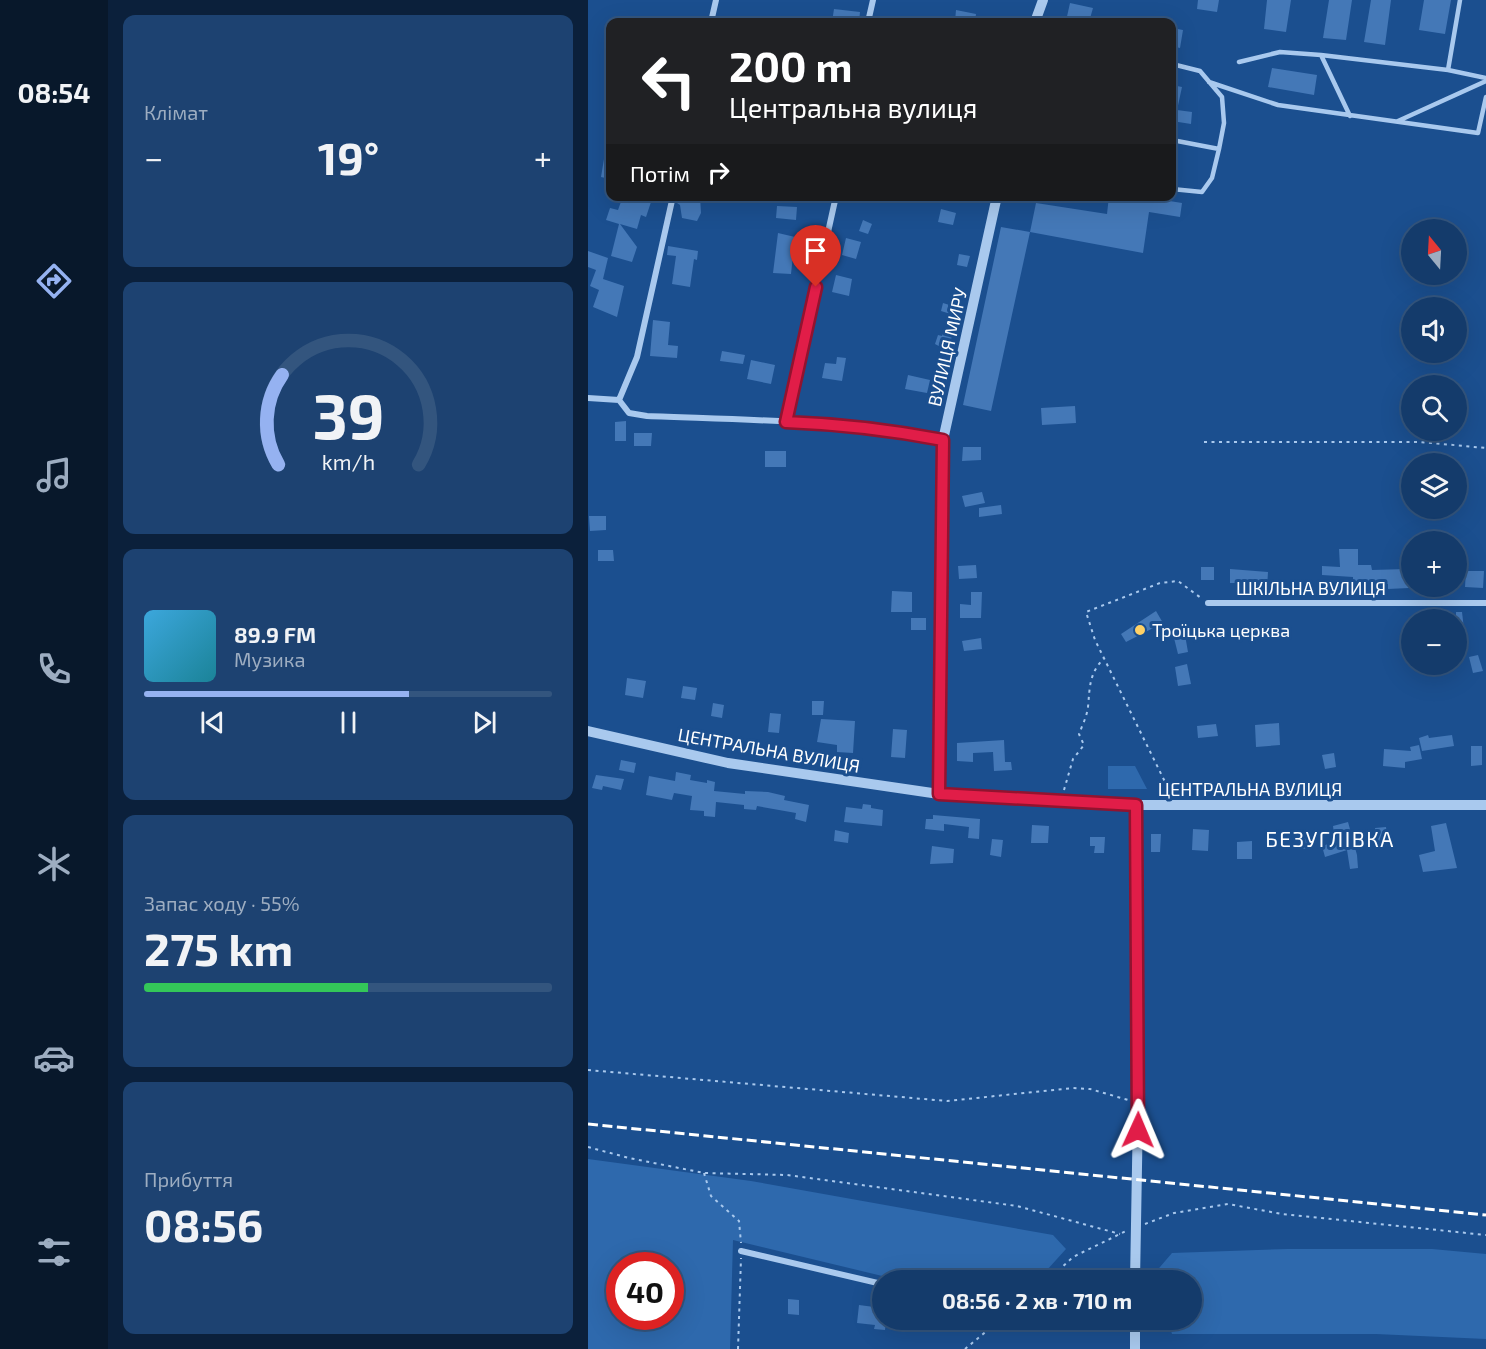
<!DOCTYPE html>
<html lang="uk">
<head>
<meta charset="utf-8">
<style>
	:root { --surface:#143b6b; --page:#1d4271; --text:#f1f3f6; --muted:#9dadc1; --line:#33557e; --accent:#95b2f1 }
	body { margin:0; font-family:"Exo 2",sans-serif; background:var(--page); color:var(--text); height:100vh; display:flex; flex-direction:column; font-size:22px; white-space:nowrap }
	* { box-sizing:border-box; margin:0 }
	p { font-size:20px; color:var(--muted) }
	.icon { flex:none; width:33px; height:33px; fill:none; stroke:currentColor; stroke-width:2; stroke-linecap:round; stroke-linejoin:round }
	.map { position:relative; flex:1; overflow:hidden }
	.side { display:flex; flex-direction:column; gap:15px; padding:15px; background:#0b203b; width:480px }
	.side>* { flex:none }
	.banner { position:absolute; left:18px; top:18px; width:570px; height:183px; border-radius:12px; box-shadow:0 6px 24px #0002,0 0 0 2px var(--line); background:#202124; color:#fff; overflow:hidden }
	.needle { width:39px; rotate:342deg }
	.tools { position:absolute; left:813px; top:219px; display:grid; gap:12px }
	.tools a { display:grid; place-items:center; width:66px; height:66px; border-radius:50%; background:var(--surface); box-shadow:0 6px 24px #0002,0 0 0 2px var(--line); font-size:30px }
	.speed { position:absolute; left:18px; top:1252px; display:flex; gap:12px; font-size:30px; font-weight:700; text-align:center }
	.speed>* { display:grid; place-content:center; width:78px; height:78px; border-radius:50%; background:var(--surface); box-shadow:0 6px 24px #0002,0 0 0 2px var(--line); line-height:1 }
	.speed .limit { border:9px solid #d22; background:#fff; color:#111 }
	.pin { position:absolute; display:grid; place-items:center; width:51px; height:51px; color:#fff; margin:-62px -26px; border-radius:50% 50% 50% 0; rotate:-45deg; box-shadow:0 0 6px #0007 }
	.pin .icon { rotate:45deg }
	.me { position:absolute; width:66px; margin:-33px; rotate:1deg; stroke-linejoin:round; filter:drop-shadow(0 0 4px #0008) }
	.turn { display:flex; align-items:center; gap:21px; height:126px; padding:0 24px; font-size:27px }
	.turn .icon { width:78px; height:78px; stroke-width:2.5 }
	.turn b { display:block; font-size:42px; line-height:51px }
	.then { display:flex; align-items:center; height:57px; padding:0 24px; background:#0003; gap:12px; font-size:22px }
	.big { font-size:45px; font-weight:700; line-height:1.1 }
	.side .tile { flex:1; display:flex; flex-direction:column; justify-content:center; gap:9px; min-width:0; padding:0 21px; border-radius:12px; background:var(--page) }
	.side .dial { align-items:center; gap:0 }
	.dial svg { height:156px; overflow:visible; fill:none; stroke:var(--line); stroke-width:7; stroke-linecap:round; text-anchor:middle }
	.dial text { fill:var(--text); stroke:none }
	.song { display:flex; align-items:center; gap:18px }
	.cover { width:72px; height:72px; border-radius:9px; background:linear-gradient(135deg,hsl(200 70% 55%),hsl(190 70% 35%)) }
	.played { height:6px; border-radius:3px; background:linear-gradient(90deg,var(--accent) 65%,var(--line) 65%) }
	.keys { display:flex; justify-content:space-around; direction:ltr }
	.heat { display:flex; justify-content:space-between; align-items:center; font-size:33px; direction:ltr }
	.charge { height:9px; border-radius:4px; background:linear-gradient(90deg,#34c759 55%,var(--line) 0) }
	.trip { position:absolute; left:284px; top:1270px; width:330px; height:60px; border-radius:30px; background:var(--surface); box-shadow:0 6px 24px #0002,0 0 0 2px var(--line); font-weight:700; line-height:60px; text-align:center }
	main { display:flex; flex:1; min-height:0 }
	.tab-bar { display:flex; flex-direction:column; width:108px; justify-content:space-around; align-items:center; background:#08182b; color:var(--muted) }
	.tab-bar .icon { width:42px; height:42px }
	.tab-bar .selected { color:var(--accent) }
	.tab-bar b { font-size:27px; color:var(--text) }
	.map>svg:first-child { display:block }
	.green { fill:#2e69ad; fill-rule:evenodd }
	.building { fill:#4478b7 }
	.lines { fill:none; stroke-linecap:round; stroke-linejoin:round }
	.path { stroke:#a9c9ee; stroke-width:2; stroke-dasharray:3 4.5; stroke-linecap:butt }
	.service { stroke:#a9c9ee; stroke-width:4.5 }
	.minor { stroke:#a9c9ee; stroke-width:6 }
	.tertiary { stroke:#a9c9ee; stroke-width:10 }
	.rail { stroke:#fff; stroke-width:3; stroke-dasharray:10 4.5; stroke-linecap:butt }
	.route-casing { stroke:#92132f; stroke-width:15 }
	.route { stroke:#e11d48; stroke-width:10 }
	.poi-dot { fill:#ffd166; stroke:#1b4f8f; stroke-width:2 }
	.labels { text-anchor:middle; dominant-baseline:central; stroke-width:6; stroke-linejoin:round; paint-order:stroke }
	.street-label { font-size:18px; fill:#fff; stroke:#1b4f8f }
	.poi-label { font-size:18px; fill:#fff; stroke:#1b4f8f; text-anchor:start }
	.quarter-label { font-size:21px; letter-spacing:1.5px; fill:#fff; stroke:#1b4f8f }
</style>
</head>
<body>
<main>
<nav class="tab-bar">
<b>08:54</b>
<svg class="icon selected" aria-label="directions" viewBox="0 0 24 24"><path d="M12 3l9 9-9 9-9-9zM9 14v-3h6M13 9l2 2-2 2"/></svg>
<svg class="icon" aria-label="music" viewBox="0 0 24 24"><path d="M9 18V5l10-2v13"/><circle cx="6" cy="18" r="3"/><circle cx="16" cy="16" r="3"/></svg>
<svg class="icon" aria-label="phone" viewBox="0 0 24 24"><path d="M5 4h4l2 5-3 2q2 4 5 5l2-3 5 2v4C11 20 4 13 5 4z"/></svg>
<svg class="icon" aria-label="climate" viewBox="0 0 24 24"><path d="M12 3v18M4 7l16 10M4 17L20 7"/></svg>
<svg class="icon" aria-label="car" viewBox="0 0 24 24"><path d="M5 17H2v-5l4-1 3-4h7l3 4 3 1v5h-3M9 17h6M6 11h13"/><circle cx="7" cy="17" r="2"/><circle cx="17" cy="17" r="2"/></svg>
<svg class="icon" aria-label="filters" viewBox="0 0 24 24"><path d="M4 7h16M4 17h16"/><circle cx="9" cy="7" r="2"/><circle cx="15" cy="17" r="2"/></svg>
</nav>
<section class="side">
<div class="tile"><p>Клімат</p>
<div class="heat"><a>−</a><b class="big">19°</b><a>+</a></div>
</div>
<div class="tile dial"><svg viewBox="0 0 100 80">
<path d="M14 69A42 42 0 1 1 86 69"/>
<path d="M14 69A42 42 0 0 1 16 23" stroke="#95b2f1"/>
<text x="50" y="56" font-size="32" font-weight="700">39</text>
<text x="50" y="72" font-size="11">km/h</text>
</svg></div>
<div class="tile">
<div class="song"><i class="cover"></i><div><b>89.9 FM</b><p>Музика</p></div></div>
<div class="played"></div>
<div class="keys"><svg class="icon" aria-label="previous" viewBox="0 0 24 24"><path d="M18 5L8 12l10 7zM5 5v14"/></svg><svg class="icon" aria-label="pause" viewBox="0 0 24 24"><path d="M8 5v14M16 5v14"/></svg><svg class="icon" aria-label="next" viewBox="0 0 24 24"><path d="M6 5l10 7-10 7zM19 5v14"/></svg></div>
</div>
<div class="tile"><p>Запас ходу · 55%</p><b class="big">275 km</b><div class="charge"></div></div>
<div class="tile"><p>Прибуття</p><b class="big">08:56</b></div>
</section>
<div class="map">
<svg width="898" height="1349" viewBox="0 0 898 1349">
	<rect width="100%" height="100%" fill="#1b4f8f"/>
	<!-- green -->
	<path class="green" d="M520,766H547L559,789H520Z
		M0,1159L163,1181L465,1235L478,1249L449,1281H315L145,1240L142,1349H0ZM32,1266H82V1317H32Z
		M700,1249H844L898,1254V1339L788,1334H584L580,1320H603V1281H568L566,1274L584,1253Z"/>
	<!-- building -->
	<path class="building" d="M610,0H631L629,12L609,9Z
		M679,0H703L698,32L676,29Z
		M741,0H764L758,40L735,38Z
		M783,0H803L797,45L776,42Z
		M836,0H863L857,34L831,30Z
		M482,3L505,8L501,22L478,21Z
		M246,9L272,12L271,22H244Z
		M368,10L388,14L387,22L367,21Z
		M584,28L595,30L592,48L584,46Z
		M684,68L729,75L726,95L680,87Z
		M584,85L594,87L589,110L604,112L603,124L584,121Z
		M18,147H22V179L13,177Z
		M35,196H65L58,217L53,215L49,229L32,224L49,247L44,262L23,256L31,224L18,220L22,208L30,210Z
		M92,196H112L113,213L109,221L94,218L92,205L89,203Z
		M521,196H550L594,203L592,217L561,212L555,253L442,232L448,203L519,214Z
		M189,206L209,207L208,220L188,218Z
		M353,209L368,213L365,225L350,222Z
		M275,220L284,224L280,234L271,231Z
		M413,227L442,232L403,411L375,405Z
		M190,233L207,237L203,274L185,273Z
		M258,238L273,242L268,259L254,255Z
		M80,246L110,251L109,260L106,259L102,287L84,284L88,256L79,255Z
		M0,251L20,258L15,279L36,286L29,317L5,307L11,290L2,286L8,270L0,267Z
		M371,254L382,256L379,267L369,265Z
		M248,275L264,279L261,296L244,292Z
		M355,303L371,308L369,316L353,311Z
		M65,320L82,322L80,345L90,346L89,358L62,356Z
		M355,333L364,336L360,351L347,344L350,335L354,336Z
		M134,351L157,355L155,364L132,361Z
		M249,357L258,358L254,381L234,378L237,363L248,364Z
		M163,360L187,365L183,384L159,379Z
		M320,375L342,380L339,393L317,389Z
		M487,406L488,423L454,425L453,408Z
		M38,421V441H27V422Z
		M46,433H64L63,446H46Z
		M375,447H393V460L374,461Z
		M177,451H198V467H177Z
		M394,492L397,503L377,507L374,496Z
		M413,505L414,514L391,517V508Z
		M1,516H18V530L2,531Z
		M751,549H770V565H783L784,570L818,569L819,579L822,581L821,588L800,589V584L765,585V577L734,575V566L752,567Z
		M10,550H25L26,561H10Z
		M388,565L389,578L371,579L370,566Z
		M613,567H626V580H613Z
		M642,569L680,572L679,588H670V583H642Z
		M878,571H896L895,588L877,587Z
		M304,591L324,592V612H303Z
		M383,592H394L393,618H372V604L383,605Z
		M568,611L575,623L538,642L533,634Z
		M868,612H874L878,646L868,647Z
		M323,618H338V630H323Z
		M597,635L600,652L590,654L586,638Z
		M393,638L394,649L376,651L374,641Z
		M890,655L895,671L885,673L881,657Z
		M599,664L603,684L590,686L587,667Z
		M39,678L58,681L55,698L37,695Z
		M95,686L109,688L107,700L93,698Z
		M224,701H236L235,715H224Z
		M125,703L136,705L134,718L123,716Z
		M182,713L193,714L191,733L180,732Z
		M233,719L267,721L265,753L249,752V745L229,742Z
		M691,723L692,745L668,747L667,725Z
		M628,724L630,736L610,738L609,726Z
		M305,729L319,730L317,758L303,757Z
		M840,735L841,738L864,735L866,746L834,751L831,738Z
		M416,740L417,762H423L424,770L406,771L405,752L385,753V762L369,761V743Z
		M831,745L834,759L817,762V768L795,766L796,749L823,751L822,747Z
		M883,746H894V765L883,766Z
		M746,753L748,767L737,769L734,755Z
		M33,760L48,763L46,773L31,770Z
		M88,772L103,775L102,780L119,783V780L127,782L126,791L157,794V791L180,792L197,796L196,800L221,805L218,822L207,819L208,813L169,806L168,810L156,809V805L128,802L127,817L116,816V811L102,810L104,796L86,793L84,800L58,795L61,776L87,781Z
		M8,775L36,779L33,790L15,786L14,790L4,788Z
		M275,804L283,805V808L295,810L294,826L256,822L258,807L274,809Z
		M345,815L392,819L391,839L380,838L381,827L356,824V831L337,829L338,819H345Z
		M760,822L769,855L770,868L762,869L759,850L737,857L734,846L747,842L745,826Z
		M858,823L869,868L835,872L831,855L847,851L843,826Z
		M444,825L461,826L460,843H443Z
		M798,827L800,845L789,846L787,828Z
		M605,829L621,830L620,851L604,850Z
		M247,830L261,833L260,843L246,841Z
		M721,830L723,848L714,849L712,832Z
		M563,834H573L572,852H563Z
		M502,837H517L516,853H506L507,846H502Z
		M404,839L415,840L413,857L402,855Z
		M664,841V859H649V842Z
		M344,846L366,849L365,863L342,864Z
		M200,1299L211,1300V1315L200,1314Z
		M271,1305L294,1308V1320H298L297,1330L286,1329L287,1325L269,1323Z"/>
	<g class="lines">
		<!-- path -->
		<path class="path" d="M616,442H832L898,448
			M476,790L485,759L496,745L491,734C494,726 499,716 500,707C502,686 501,674 516,658
			M583,794L507,640L498,612L572,583L590,581L613,598
			M0,1070L359,1101L485,1088L502,1089L540,1100
			M0,1147L41,1158L116,1173L199,1175L429,1206L532,1234
			M116,1173L123,1196L151,1221L153,1243
			M557,1224L586,1213L640,1204L694,1214L898,1235
			M459,1281L485,1257L538,1231
			M150,1349L153,1258
			M377,1349L412,1320"/>
		<!-- service -->
		<path class="service" d="M651,62L692,52L733,55
			M584,64L612,71L634,97L636,123L631,149L584,140
			M860,70L898,78
			M621,82L690,105L890,133L898,97
			M762,116L733,55L860,70L872,0
			M810,121L898,81
			M584,189L614,192L624,178L631,149"/>
		<!-- minor -->
		<path class="minor" d="M123,22L128,0
			M280,22L285,0
			M0,398L31,400L41,413L59,416C159,420 258,420 355,440
			M31,400L49,357L85,196
			M198,422L248,196
			M620,603H898
			M153,1251L294,1284"/>
		<!-- tertiary -->
		<path class="tertiary" d="M447,22L455,0
			M0,731L140,763L351,794L548,805H898
			M351,794L355,440L409,196
			M547,1281L550,1110L548,805
			M547,1320V1349"/>
		<!-- rail -->
		<path class="rail" d="M0,1124L898,1215"/>
	</g>
	<g class="lines">
		<defs>
			<path id="route" d="M228,287L198,422C251,424 303,430 355,440L351,794L548,805L550,1130"/>
		</defs>
		<!-- route casing -->
		<use href="#route" class="route-casing"/>
		<!-- route -->
		<use href="#route" class="route"/>
	</g>
	<!-- markers -->
	<circle class="poi-dot" cx="552" cy="630" r="6"/>
	<g class="labels">
		<!-- street labels -->
		<g class="street-label">
			<text transform="translate(359 347) rotate(-77)">ВУЛИЦЯ МИРУ</text>
			<text x="723" y="588">ШКІЛЬНА ВУЛИЦЯ</text>
			<text transform="translate(181 750) rotate(10)">ЦЕНТРАЛЬНА ВУЛИЦЯ</text>
			<text x="662" y="789">ЦЕНТРАЛЬНА ВУЛИЦЯ</text>
		</g>
		<!-- poi labels -->
		<g class="poi-label">
			<text x="564" y="630">Троїцька церква</text>
		</g>
		<!-- quarter labels -->
		<g class="quarter-label">
			<text x="742" y="838">БЕЗУГЛІВКА</text>
		</g>
	</g>
</svg>
<div class="tools">
<a><svg class="needle" viewBox="-14 -14 28 28"><path d="M0-13l5 13h-10z" fill="#e53935"/><path d="M0 13l5-13h-10z" fill="#9dadc1"/></svg></a>
<a><svg class="icon" aria-label="sound" viewBox="0 0 24 24"><path d="M4 9h4l5-4v14l-5-4H4zM17 9q2 3 0 6"/></svg></a>
<a><svg class="icon" aria-label="search" viewBox="0 0 24 24"><circle cx="10" cy="10" r="6"/><path d="M15 15l6 6"/></svg></a>
<a><svg class="icon" aria-label="layers" viewBox="0 0 24 24"><path d="M12 4l9 5-9 5-9-5zM3 14l9 5 9-5"/></svg></a>
<a>+</a>
<a>−</a>
</div>
<div class="speed"><div class="limit">40</div></div>
<div class="pin" style="left:228px;top:287px;background:#d93025"><svg class="icon" aria-label="arrive" viewBox="0 0 24 24"><path d="M6 21V4h12l-3 4 3 4H6"/></svg></div>
<svg class="me" style="left:550px;top:1130px" viewBox="-20 -20 40 40"><path d="M0-17L14 15 0 8-14 15z" fill="#e11d48" stroke="#fff" stroke-width="4"/></svg>
<div class="trip">08:56 · 2 хв · 710 m</div>
<div class="banner">
<div class="turn"><svg class="icon" aria-label="left" viewBox="0 0 24 24"><path d="M17 20v-9H6M10 6l-5 5 5 5"/></svg><div><b>200 m</b>Центральна вулиця</div></div>
<div class="then">Потім<svg class="icon" aria-label="right" viewBox="0 0 24 24"><path d="M7 20v-9h11M14 6l5 5-5 5"/></svg></div>
</div>
</div>
</main>
</body>
</html>
